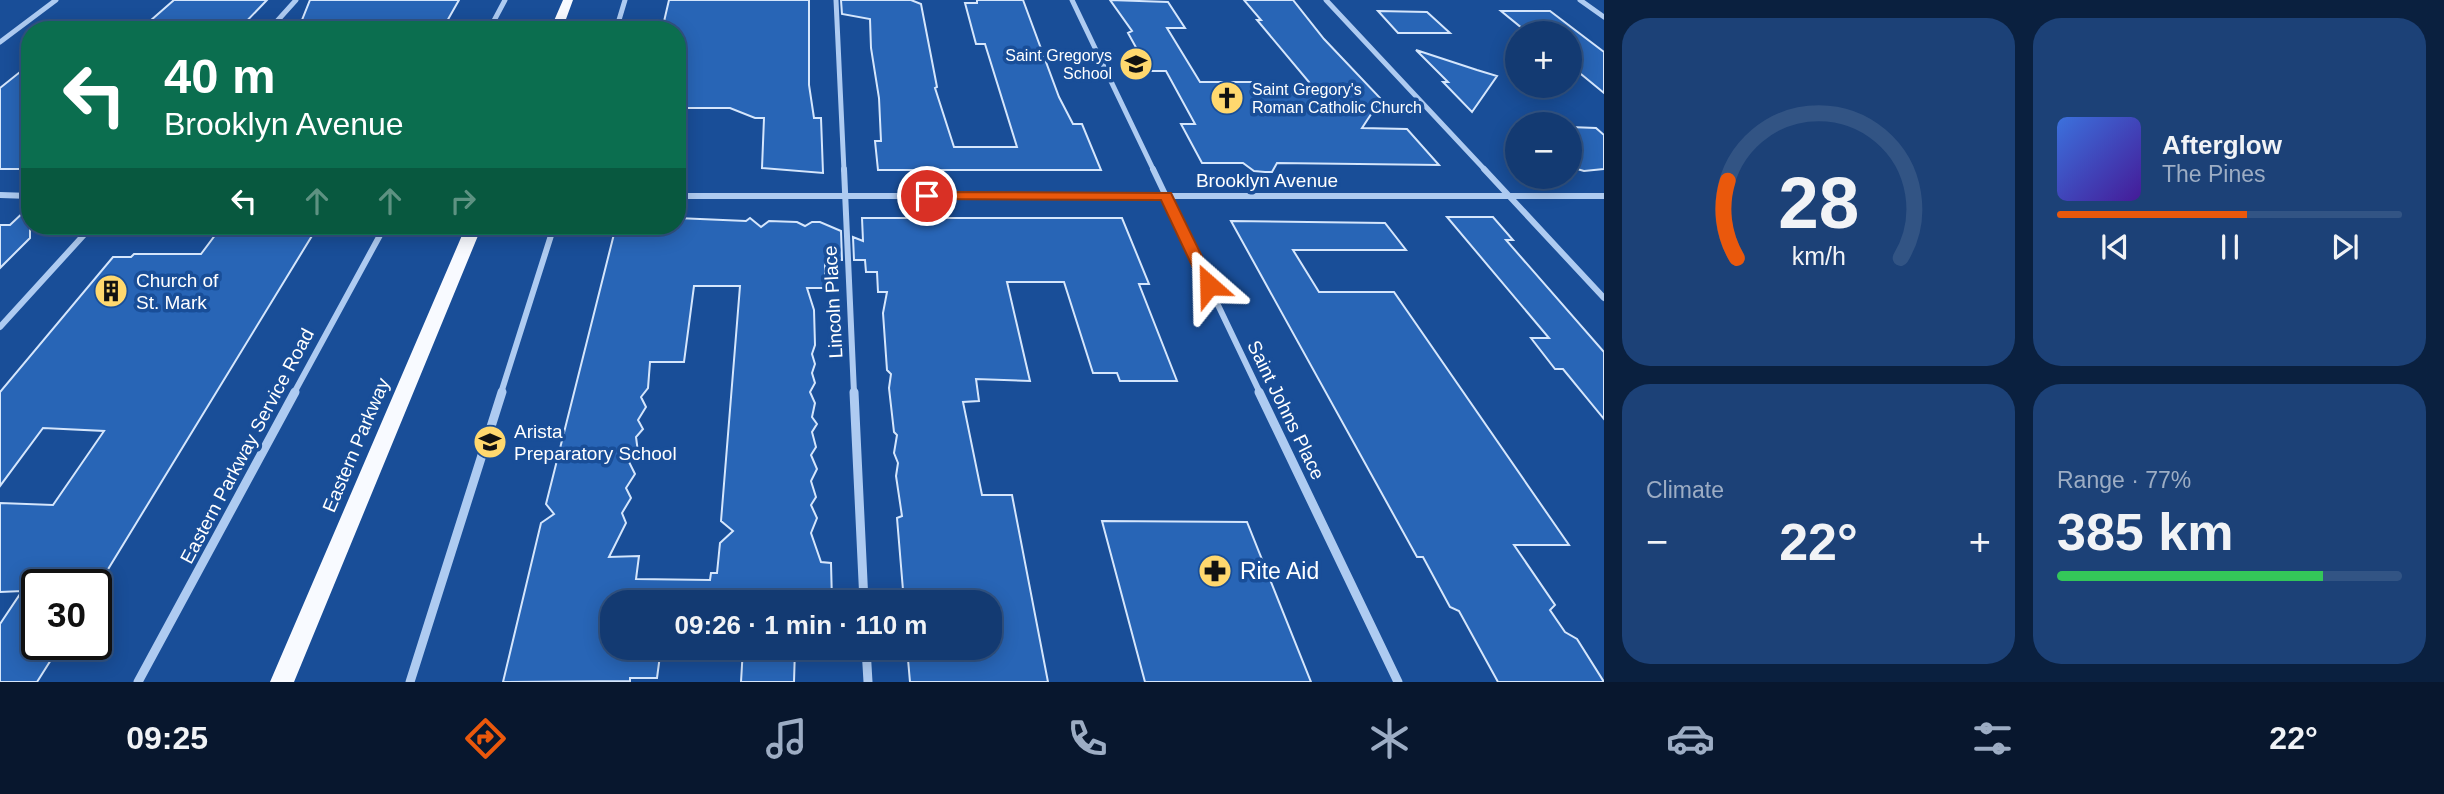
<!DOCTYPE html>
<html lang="en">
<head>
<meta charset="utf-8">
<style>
	:root { --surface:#133a72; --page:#1c4177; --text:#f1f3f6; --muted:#9dadc4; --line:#325484; --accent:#ea580c }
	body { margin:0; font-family:Arial,sans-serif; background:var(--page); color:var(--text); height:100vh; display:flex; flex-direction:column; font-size:26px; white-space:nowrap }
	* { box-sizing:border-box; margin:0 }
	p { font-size:23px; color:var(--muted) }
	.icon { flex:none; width:38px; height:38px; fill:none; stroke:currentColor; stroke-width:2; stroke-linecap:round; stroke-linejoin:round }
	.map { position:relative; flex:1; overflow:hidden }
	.side { display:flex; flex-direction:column; gap:18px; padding:18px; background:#0a203f; width:840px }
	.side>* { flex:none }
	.banner { position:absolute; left:21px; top:21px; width:665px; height:214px; border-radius:28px; box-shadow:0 4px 18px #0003,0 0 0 2px var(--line); background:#0b6e4f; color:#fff; overflow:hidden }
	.buttons { position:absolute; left:1505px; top:21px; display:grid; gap:14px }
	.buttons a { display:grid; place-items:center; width:77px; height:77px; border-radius:50%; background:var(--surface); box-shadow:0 4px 18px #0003,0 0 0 2px var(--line); font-size:35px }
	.speed { position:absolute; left:21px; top:569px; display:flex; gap:14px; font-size:35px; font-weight:700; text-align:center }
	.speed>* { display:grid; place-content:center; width:91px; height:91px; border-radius:50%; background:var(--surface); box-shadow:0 4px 18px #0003,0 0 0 2px var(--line); line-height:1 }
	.speed .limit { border:4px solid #111; border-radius:10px; background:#fff; color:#111 }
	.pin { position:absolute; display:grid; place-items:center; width:60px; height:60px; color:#fff; margin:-30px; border:4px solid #fff; border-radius:50%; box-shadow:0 2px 7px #0007 }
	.me { position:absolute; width:77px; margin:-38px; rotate:335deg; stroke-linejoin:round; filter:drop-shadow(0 0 5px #0008) }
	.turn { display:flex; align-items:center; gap:24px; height:147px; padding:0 28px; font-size:32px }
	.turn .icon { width:91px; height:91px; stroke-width:2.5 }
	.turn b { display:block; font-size:49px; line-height:60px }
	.lanes { display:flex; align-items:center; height:66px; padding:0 28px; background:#0003; justify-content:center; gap:35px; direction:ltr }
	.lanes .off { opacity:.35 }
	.big { font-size:52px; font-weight:800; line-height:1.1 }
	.side .tile { flex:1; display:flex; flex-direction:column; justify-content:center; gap:10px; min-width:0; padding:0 24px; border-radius:28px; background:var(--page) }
	.side .dial { align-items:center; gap:0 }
	.dial svg { height:182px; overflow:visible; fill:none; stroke:var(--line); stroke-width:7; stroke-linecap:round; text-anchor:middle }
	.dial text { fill:var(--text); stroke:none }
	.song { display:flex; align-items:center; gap:21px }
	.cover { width:84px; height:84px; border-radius:10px; background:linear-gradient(135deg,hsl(220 70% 55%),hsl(260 70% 35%)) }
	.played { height:7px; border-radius:4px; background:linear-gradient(90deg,var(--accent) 55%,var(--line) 55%) }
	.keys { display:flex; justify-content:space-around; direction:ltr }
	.heat { display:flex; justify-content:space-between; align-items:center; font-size:38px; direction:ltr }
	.charge { height:10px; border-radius:5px; background:linear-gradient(90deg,#34c759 77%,var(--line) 0) }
	.side .tiles { flex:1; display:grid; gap:18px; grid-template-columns:repeat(2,1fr) }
	.trip { position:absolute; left:600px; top:590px; width:402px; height:70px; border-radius:28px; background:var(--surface); box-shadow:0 4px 18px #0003,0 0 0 2px var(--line); font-weight:800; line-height:70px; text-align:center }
	.tab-bar { display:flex; height:112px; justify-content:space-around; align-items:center; background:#08172e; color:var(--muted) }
	.tab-bar .icon { width:49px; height:49px }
	.tab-bar .on { color:var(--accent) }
	.tab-bar b { font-size:32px; color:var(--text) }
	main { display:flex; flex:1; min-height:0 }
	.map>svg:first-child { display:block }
	.building { fill:#2865b6; stroke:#d5e6fc; stroke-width:2; fill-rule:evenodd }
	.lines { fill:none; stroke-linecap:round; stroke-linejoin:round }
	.minor-far2 { stroke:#aecbf1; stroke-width:5 }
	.minor-far1 { stroke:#aecbf1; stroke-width:6 }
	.minor { stroke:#aecbf1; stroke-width:9 }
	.primary { fill:#f8faff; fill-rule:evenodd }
	.route { fill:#ea580c; stroke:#983908; stroke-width:2 }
	.labels { text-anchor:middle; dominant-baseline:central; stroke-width:7; stroke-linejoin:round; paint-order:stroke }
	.far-poi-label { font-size:16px; fill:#fff; stroke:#194e98; text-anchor:end }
	.street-label { font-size:19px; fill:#fff; stroke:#194e98 }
	.poi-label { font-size:19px; fill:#fff; stroke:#194e98; text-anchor:start }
	.near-poi-label { font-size:23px; fill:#fff; stroke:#194e98; text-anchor:start }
</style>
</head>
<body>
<main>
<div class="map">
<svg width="1604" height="682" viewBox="0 0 1604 682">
	<rect width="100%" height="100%" fill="#194e98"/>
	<!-- building -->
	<path class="building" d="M174,0H267L238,30H181L199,21H150Z
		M310,0H459L442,30H298Z
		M669,0H809V85L814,118H821L823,173L762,168L764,118H755L730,108H677V30H662Z
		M841,0H911L921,4L937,87L935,88L954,147H1017L985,44H976L965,3H977V0H1023L1059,97L1073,124H1082L1101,170H878L875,141H881L879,98L871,48L870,19L842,14Z
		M1110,0L1168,2L1185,28H1167L1200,82H1254L1262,93L1319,94L1257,20H1261L1244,0H1293L1324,39L1381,99L1362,128L1407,129L1439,165L1277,163L1272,172H1265L1254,171L1243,163H1202L1181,124H1195L1166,71H1149L1128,33L1132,31Z
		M1378,11L1427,12L1450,33H1398Z
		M1501,11H1550L1604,52V93L1570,65V33H1528Z
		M1416,50L1477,70L1497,76L1472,112L1443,82H1448Z
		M30,64V169H0V88Z
		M1570,127L1596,128L1604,135V169L1584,171L1570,167Z
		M30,206V238L0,268V225H10Z
		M1447,217H1493L1513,240H1506L1604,352V419L1563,369H1555L1531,338H1549Z
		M677,218L746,221L750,218L761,227L769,221L797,222L805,226L812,222H820L841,231L842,260H825V288H807L814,310L815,345L812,354L815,364L812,373L815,383L810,392L815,403L812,417L817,424L812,432L816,447L811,455L817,469L811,481L816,497L811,505L817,518L811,533L821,562L831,563L832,602H612V648H661L657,678H630V681L503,682L541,523L554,514L546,504L616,226H677ZM694,286H740L721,521L733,531L720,543L717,573H711L710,580L636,579L639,556L609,557L626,523L622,513L631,498L626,488L635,474L629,462L638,452L636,437L643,429L638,420L646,407L641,397L648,388L650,362H684Z
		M862,218H1122L1149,284H1139L1177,381H1120L1117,373H1093L1064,282H1007L1030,381L976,379L979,401L963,402L982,495H1012L1048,682H910L907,648H990V602H904L897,518L902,516L896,476L898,463L894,453L897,435L894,432L889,388L891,374L887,370L883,313L887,292H878L877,272H866L865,260H854L853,237L863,241Z
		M1231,221L1385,223L1406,250H1293L1319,292H1394L1569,545H1514L1555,605L1550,610L1565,632L1577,639L1604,682H1498L1459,611L1450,607L1423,557H1417Z
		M222,226H318L99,584H37V644H61L37,682H0V624L22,591L0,592V503L53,505L104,431L43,428L0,486V392L113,257H131L134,254H201Z
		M1102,521L1247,522L1311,682H1145Z
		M743,648H795L794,682H741Z"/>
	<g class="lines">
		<!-- minor-far2 -->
		<path class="minor-far2" d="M836,0L844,171
			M1072,0L1154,171
			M1326,0L1486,171
			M1580,0L1604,17
			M269,30L296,0
			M489,30L505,0
			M616,30L625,0
			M0,42L56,0"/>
		<!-- minor-far1 -->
		<path class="minor-far1" d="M844,169L854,393
			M1153,169L1260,393
			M1484,169L1604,298
			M0,195L30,196
			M677,196H1604
			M0,327L92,226
			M294,393L385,226
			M501,393L554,226"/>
		<!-- minor -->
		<path class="minor" d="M854,392L864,602
			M1259,392L1398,682
			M866,648L868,682
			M138,682L295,392
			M410,682L502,392"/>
		<!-- primary -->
		<path class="primary" d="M563,0H573L562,30H550Z
			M466,226H482L294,682H270Z"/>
	</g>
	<!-- route -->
	<path class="route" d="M927,192L1171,193L1216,285L1214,289H1203L1161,200L923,199L921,196Z"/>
	<!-- icons -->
	<defs>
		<symbol id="school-disc" viewBox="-11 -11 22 22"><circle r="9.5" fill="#ffd86e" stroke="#194e98"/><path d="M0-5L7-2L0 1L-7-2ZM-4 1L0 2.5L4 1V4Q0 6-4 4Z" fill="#111"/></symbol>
		<symbol id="church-disc" viewBox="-11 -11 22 22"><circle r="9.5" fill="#ffd86e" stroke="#194e98"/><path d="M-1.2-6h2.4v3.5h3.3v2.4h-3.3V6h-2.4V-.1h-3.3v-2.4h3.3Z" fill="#111"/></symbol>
		<symbol id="building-disc" viewBox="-11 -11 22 22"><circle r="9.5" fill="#ffd86e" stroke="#194e98"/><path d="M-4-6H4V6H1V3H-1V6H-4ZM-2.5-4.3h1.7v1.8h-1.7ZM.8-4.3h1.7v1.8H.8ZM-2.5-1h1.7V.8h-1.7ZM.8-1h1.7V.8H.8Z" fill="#111"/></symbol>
		<symbol id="pharmacy-disc" viewBox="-11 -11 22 22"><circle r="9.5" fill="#ffd86e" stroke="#194e98"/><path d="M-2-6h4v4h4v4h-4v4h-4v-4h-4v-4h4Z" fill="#111"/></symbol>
	</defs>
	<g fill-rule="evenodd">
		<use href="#school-disc" x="1117" y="45" width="38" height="38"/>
		<use href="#church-disc" x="1208" y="79" width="38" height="38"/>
		<use href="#building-disc" x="92" y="272" width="38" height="38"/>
		<use href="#school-disc" x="471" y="423" width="38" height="38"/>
		<use href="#pharmacy-disc" x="1196" y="552" width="38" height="38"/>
	</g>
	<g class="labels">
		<!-- far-poi labels -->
		<g class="far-poi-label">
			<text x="1112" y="55">Saint Gregorys<tspan x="1112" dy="18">School</tspan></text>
			<text x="1252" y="89" text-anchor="start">Saint Gregory's<tspan x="1252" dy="18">Roman Catholic Church</tspan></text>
		</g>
		<!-- street labels -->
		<g class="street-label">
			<text x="1267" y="180">Brooklyn Avenue</text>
			<text transform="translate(833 302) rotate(-93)">Lincoln Place</text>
			<text transform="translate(1286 410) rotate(64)">Saint Johns Place</text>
			<text transform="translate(356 445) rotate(-67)">Eastern Parkway</text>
			<text transform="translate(247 446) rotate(-62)">Eastern Parkway Service Road</text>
		</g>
		<!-- poi labels -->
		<g class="poi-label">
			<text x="136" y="280">Church of<tspan x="136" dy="22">St. Mark</tspan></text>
			<text x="514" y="431">Arista<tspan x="514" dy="22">Preparatory School</tspan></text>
		</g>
		<!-- near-poi labels -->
		<g class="near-poi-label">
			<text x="1240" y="571">Rite Aid</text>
		</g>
	</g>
</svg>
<div class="buttons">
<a>+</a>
<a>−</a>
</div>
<div class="speed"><div class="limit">30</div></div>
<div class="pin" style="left:927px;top:196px;background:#d93025"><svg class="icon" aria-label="arrive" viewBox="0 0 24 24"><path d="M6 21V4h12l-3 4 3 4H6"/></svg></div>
<svg class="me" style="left:1209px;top:285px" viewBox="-20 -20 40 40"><path d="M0-17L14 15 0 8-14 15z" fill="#ea580c" stroke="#fff" stroke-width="4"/></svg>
<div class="trip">09:26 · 1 min · 110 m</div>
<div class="banner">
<div class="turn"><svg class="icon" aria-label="left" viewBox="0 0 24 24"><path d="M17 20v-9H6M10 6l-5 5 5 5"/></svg><div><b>40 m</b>Brooklyn Avenue</div></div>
<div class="lanes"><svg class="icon" aria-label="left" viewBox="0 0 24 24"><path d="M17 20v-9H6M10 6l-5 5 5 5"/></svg><svg class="icon off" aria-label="ahead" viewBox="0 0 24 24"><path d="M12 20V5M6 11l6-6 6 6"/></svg><svg class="icon off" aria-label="ahead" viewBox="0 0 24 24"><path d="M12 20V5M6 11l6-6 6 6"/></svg><svg class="icon off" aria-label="right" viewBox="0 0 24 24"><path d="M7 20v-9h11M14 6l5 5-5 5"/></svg></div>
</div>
</div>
<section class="side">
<div class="tiles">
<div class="tile dial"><svg viewBox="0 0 100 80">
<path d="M14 69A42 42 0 1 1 86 69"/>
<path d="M14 69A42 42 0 0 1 10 35" stroke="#ea580c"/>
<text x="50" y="56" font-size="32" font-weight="700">28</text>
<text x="50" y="72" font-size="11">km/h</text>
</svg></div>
<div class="tile">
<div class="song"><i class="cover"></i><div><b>Afterglow</b><p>The Pines</p></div></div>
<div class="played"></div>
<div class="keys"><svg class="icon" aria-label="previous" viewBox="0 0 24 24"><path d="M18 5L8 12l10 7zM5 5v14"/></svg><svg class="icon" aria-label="pause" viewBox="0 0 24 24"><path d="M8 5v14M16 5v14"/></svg><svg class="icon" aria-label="next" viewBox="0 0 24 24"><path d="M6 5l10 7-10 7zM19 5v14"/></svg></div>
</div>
<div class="tile"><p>Climate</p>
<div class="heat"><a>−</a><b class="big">22°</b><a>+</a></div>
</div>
<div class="tile"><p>Range · 77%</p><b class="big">385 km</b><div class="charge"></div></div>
</div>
</section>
</main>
<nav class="tab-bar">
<b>09:25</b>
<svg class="icon on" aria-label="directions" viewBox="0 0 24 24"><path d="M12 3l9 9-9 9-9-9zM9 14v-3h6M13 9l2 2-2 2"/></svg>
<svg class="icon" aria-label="music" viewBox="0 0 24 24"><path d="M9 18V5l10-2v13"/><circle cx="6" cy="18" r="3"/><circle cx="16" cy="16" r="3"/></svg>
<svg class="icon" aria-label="phone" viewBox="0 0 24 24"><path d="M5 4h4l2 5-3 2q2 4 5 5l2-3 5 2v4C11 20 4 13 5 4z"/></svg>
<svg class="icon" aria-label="climate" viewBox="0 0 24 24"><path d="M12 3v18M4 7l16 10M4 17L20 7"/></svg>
<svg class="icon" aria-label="car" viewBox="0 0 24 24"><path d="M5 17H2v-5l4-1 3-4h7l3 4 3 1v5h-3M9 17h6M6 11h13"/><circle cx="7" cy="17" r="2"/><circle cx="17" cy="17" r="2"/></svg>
<svg class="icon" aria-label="filters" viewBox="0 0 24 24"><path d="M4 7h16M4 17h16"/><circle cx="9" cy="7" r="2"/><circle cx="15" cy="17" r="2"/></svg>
<b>22°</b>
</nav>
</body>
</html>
